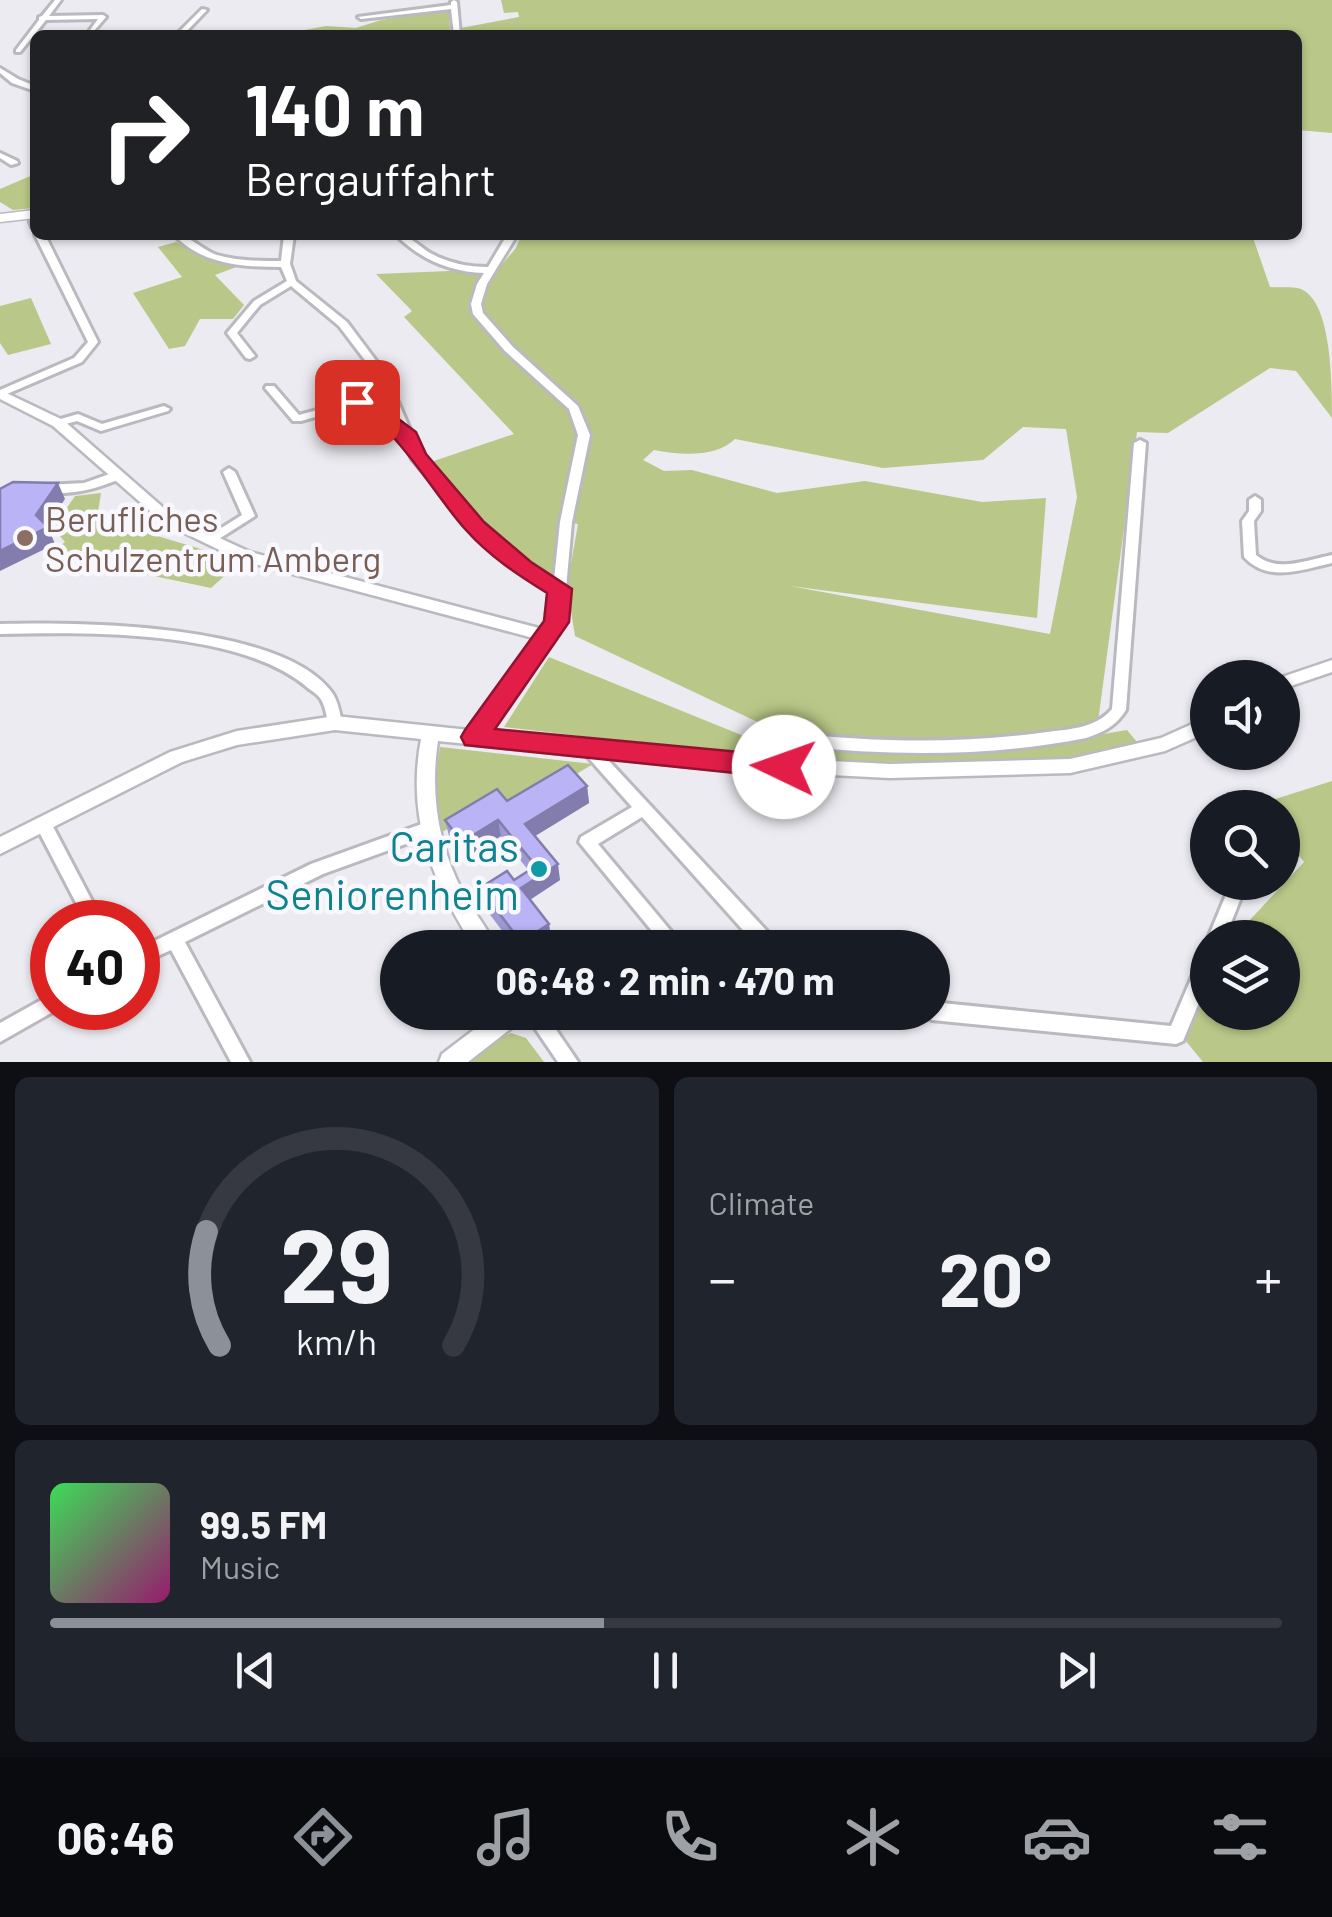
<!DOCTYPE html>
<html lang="en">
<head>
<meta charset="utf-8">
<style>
	:root { --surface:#171b24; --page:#20242c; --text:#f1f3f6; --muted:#9ea1a6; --line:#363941; --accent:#8c9099 }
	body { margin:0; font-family:Barlow,sans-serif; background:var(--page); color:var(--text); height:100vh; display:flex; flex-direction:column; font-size:38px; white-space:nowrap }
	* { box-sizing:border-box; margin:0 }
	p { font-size:32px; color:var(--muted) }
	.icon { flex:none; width:55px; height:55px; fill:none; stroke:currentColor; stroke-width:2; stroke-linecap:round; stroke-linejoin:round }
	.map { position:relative; height:1062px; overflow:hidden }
	.details { display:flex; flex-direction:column; gap:15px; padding:15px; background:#0d0f14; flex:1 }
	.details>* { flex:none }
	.hud { position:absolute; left:30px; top:30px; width:1272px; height:210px; border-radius:15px; box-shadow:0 2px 8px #0004; background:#202124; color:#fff; overflow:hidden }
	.fabs { position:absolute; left:1190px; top:660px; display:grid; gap:20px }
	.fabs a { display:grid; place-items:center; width:110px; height:110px; border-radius:50%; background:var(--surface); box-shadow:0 2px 8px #0004; font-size:50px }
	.speed { position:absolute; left:30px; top:900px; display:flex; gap:20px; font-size:50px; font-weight:700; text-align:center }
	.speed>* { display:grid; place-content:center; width:130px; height:130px; border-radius:50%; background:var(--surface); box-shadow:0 2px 8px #0004; line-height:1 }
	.speed .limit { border:15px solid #d22; background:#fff; color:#111 }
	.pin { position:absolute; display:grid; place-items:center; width:85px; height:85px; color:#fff; margin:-42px; border-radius:20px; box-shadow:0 5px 15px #0006 }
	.me { position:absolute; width:110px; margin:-55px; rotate:273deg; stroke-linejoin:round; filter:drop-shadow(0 0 8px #0008) }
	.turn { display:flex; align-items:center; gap:35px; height:210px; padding:0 50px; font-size:45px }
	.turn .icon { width:130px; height:130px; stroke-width:2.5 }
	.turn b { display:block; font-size:70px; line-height:85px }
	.big { font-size:75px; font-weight:700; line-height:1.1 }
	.details .card { flex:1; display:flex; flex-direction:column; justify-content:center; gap:15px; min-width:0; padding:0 35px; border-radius:15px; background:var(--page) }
	.details .dial { align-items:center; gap:0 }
	.dial svg { height:260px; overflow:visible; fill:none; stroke:var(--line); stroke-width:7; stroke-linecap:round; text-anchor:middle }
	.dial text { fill:var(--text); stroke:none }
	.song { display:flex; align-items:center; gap:30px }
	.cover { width:120px; height:120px; border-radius:15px; background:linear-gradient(135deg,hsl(130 70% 55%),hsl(320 70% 35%)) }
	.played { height:10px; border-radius:5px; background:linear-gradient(90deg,var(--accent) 45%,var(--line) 45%) }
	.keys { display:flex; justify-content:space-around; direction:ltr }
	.heat { display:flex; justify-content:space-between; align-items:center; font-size:55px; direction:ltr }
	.details .tiles { flex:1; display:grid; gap:15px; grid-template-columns:1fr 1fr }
	.card:last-child { grid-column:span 2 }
	.trip { position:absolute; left:380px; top:930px; width:570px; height:100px; border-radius:50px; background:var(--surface); box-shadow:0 2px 8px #0004; font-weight:700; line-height:100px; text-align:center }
	.tab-bar { display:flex; height:160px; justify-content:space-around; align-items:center; background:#090b0e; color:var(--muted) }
	.tab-bar .icon { width:70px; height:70px }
	.tab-bar .on { color:var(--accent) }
	.tab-bar b { font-size:45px; color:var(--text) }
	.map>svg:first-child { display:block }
	.green { fill:#b9c788; fill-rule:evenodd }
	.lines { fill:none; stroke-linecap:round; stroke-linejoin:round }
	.pedestrian-casing { stroke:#bab9bf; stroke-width:11 }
	.minor-casing { stroke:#bab9bf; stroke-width:6 }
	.tertiary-casing { stroke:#bab9bf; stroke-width:5 }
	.pedestrian { stroke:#fff; stroke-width:8 }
	.minor { fill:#fff; fill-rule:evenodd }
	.tertiary { fill:#fff; fill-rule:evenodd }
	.wall { fill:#a09ad3 }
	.shaded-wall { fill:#827dac }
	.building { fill:#bab3f5; stroke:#827dac; stroke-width:2.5 }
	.route { fill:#e11d48; stroke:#92132f; stroke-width:2.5 }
	.education-dot { fill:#8d6e63; stroke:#f8f8fe; stroke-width:4 }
	.culture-dot { fill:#0f9aa8; stroke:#f8f8fe; stroke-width:4 }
	.labels { text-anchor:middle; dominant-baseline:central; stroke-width:9; stroke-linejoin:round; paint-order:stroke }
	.education-label { font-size:35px; fill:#785e54; stroke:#f8f8fe; text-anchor:start }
	.near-culture-label { font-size:42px; fill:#0d838f; stroke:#f8f8fe; text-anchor:end }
</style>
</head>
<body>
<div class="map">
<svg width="1332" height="1062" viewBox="0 0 1332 1062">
	<rect width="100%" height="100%" fill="#ebebf1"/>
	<!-- green -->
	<path class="green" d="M501,0H1332V133L1298,130V35H278L326,26L356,28L381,20L449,10L450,30L519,17L518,12L504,13Z
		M35,174V208L13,210L0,202V189Z
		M521,235H1252L1270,287C1279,288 1292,286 1301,289C1332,302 1332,384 1332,418L1296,371L1270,368L1168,433L1137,432L1097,729L969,740L890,741L768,727L575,636L567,586L578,524L566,522L583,438L568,481L554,581C502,553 466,507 428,463L514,434L404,317L412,311L376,274L498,269L516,248ZM1023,427L1066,429L1077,497L1050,634L790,586L1037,618L1046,498L982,502L865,481L777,493L692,470L664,471L643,460L654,450C680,455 716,458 735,439L883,468L983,460Z
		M176,242L203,258L239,266L215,275L244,305L233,319H200L185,346L169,349L133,293L182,277L158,247Z
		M31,298L51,344L8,355L0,343V306Z
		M101,493L97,518L241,561L211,588L49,554L65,542L53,528L75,496Z
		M549,657L756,741L770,758L504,727Z
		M1127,730L1137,742L1066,759L873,762L805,758L815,749C931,762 1013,750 1127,730Z
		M440,747L593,764L513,812L501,800L442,832L435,780Z
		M1332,781V1062H1203L1185,1040L1207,992L1208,1012H1282V938L1234,937L1304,862L1283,836L1282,808L1257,805Z
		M511,1033L526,1038L544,1062H468L494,1041Z"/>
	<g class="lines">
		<defs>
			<path id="pedestrian" d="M0,218L35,214"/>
			<path id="minor" d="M55,0H61L49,16L103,15L106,17L93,32L90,30L98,19L46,20L20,52H16V50L39,20V17L42,16Z
				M454,0L457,2L460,35H454L451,9L361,19L358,17L451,5V2Z
				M202,9L207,10L183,35H176Z
				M0,68L18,79L35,86V91L12,83L0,73Z
				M0,153L17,161L18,163L11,165L0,158Z
				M34,219L35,220V228L32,227L30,222Z
				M35,235H45L98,342L82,362L0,397V390L74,358L88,342Z
				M174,235C190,235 202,250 217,255C237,261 260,261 281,261L284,235H294L290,264L296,281L347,322L386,374L421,455L480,524L528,565L554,580L560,522L578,435L569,409L505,351L473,314L471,304L477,284L484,273C450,272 420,259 396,235C411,235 419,247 432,254C449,263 468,267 488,267L507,235H517L487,284L481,304L483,313L513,347L578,406L590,435L572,522L563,622L553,640H543L541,636L549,622L553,591L518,571L472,530L412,459L402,437L362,406L357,405L301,421H293L265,388L266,386H274L299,415L357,399L370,402L395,421L377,376L339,326L291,286L260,305L237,333L255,356L250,359L246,358L227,333L254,301L287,281L281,267C243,267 203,265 174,235Z
				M164,406L170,409L168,411L101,431L77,421L58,426L52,423L54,421L78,414L102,424Z
				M1140,440L1146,443L1126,710C1116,726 1104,732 1086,738C990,757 893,756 797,746L789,771L784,773L779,771L776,767L784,739L786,735L791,733C875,742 956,744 1040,733C1066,729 1094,730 1112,709L1134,443Z
				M229,468L235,472L255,516L211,544L205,540L207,537L242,515L223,472Z
				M118,471L124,475L122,478C97,489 70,496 43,492L41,489L47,485L84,483Z
				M1255,496L1261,500V511L1254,521L1256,555C1278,573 1307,560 1332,555V563C1301,570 1268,583 1244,557L1242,521L1249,511V500Z
				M0,624C79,622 284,623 333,694C338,702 340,713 342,723L340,727L335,729L330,727C326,718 326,706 320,698C317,694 312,691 308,688C239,629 87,632 0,634Z
				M591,745L596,747L777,942L779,948H759L642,817L598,844L685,948H666L579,842L581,837L632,807L586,755L583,751L586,747Z
				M43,817L49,819L103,922H86L35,824L37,819Z
				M430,821L436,823L438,828L436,833L323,874L185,942L250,1062H231L171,950L138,965V949L311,864Z
				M1234,888L1240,890L1242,895L1225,938H1208L1228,890Z
				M1208,951V981L1183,1041L1176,1044L932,1020L926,1017L924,1012H932V1002L1171,1026L1202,953Z
				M52,994V1008H59L58,1009L0,1042V1023Z
				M524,1012H544L578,1062H558Z"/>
			<path id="tertiary" d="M0,390L63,420L174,517L250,552L554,632L556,636L554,640L488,732L712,755L890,764L1070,759L1161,738L1208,717V732L1165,751L1070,773L890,778L712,769L438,741C430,794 438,846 464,894C474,912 488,929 497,948H475C432,882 406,818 421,739L335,730L237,745L182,762L0,854V837L170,752L237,731L335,716L469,730L537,639L240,560L164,523L53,426L0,399Z
				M1332,660V672L1282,689V678H1279Z
				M497,1012H526L523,1019L468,1062H439L442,1054Z"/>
		</defs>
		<!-- pedestrian casing -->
		<use href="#pedestrian" class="pedestrian-casing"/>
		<!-- minor casing -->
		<use href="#minor" class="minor-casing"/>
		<!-- tertiary casing -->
		<use href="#tertiary" class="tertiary-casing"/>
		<!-- pedestrian -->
		<use href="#pedestrian" class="pedestrian"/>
		<!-- minor -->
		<use href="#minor" class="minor"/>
		<!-- tertiary -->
		<use href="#tertiary" class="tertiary"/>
	</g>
	<!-- wall -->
	<path class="wall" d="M587,786L589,803L535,836L560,880L530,900L549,924L551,940L539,948H515L482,904L480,888L514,880L529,871L501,836L465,858L449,836L445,820L507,801Z"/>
	<!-- shaded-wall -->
	<path class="shaded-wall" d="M58,483L65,499L45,529L48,527L55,544L0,571V551L36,515Z
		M587,786L589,803L527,841L525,824Z
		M498,820L501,836L465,858L462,842Z
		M558,864L560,880L523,904L521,888Z
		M549,924L551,940L539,948H522L521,942Z"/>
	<!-- building -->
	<path class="building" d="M13,482L58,483L36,515L48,527L0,551V489Z
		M568,765L587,786L525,824L558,864L521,888L549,924L521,942L480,888L507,871L514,880L536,866L498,820L462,842L445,820L497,789L507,801Z"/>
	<!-- route -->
	<path class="route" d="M357,396L373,400L416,432L426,454L484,522L531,562L572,589L569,622L495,729L784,756L794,759L798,767L794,775L784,778L465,745L461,737L465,730L544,621L547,593C518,575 489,556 466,530C435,497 391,416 350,406V397Z"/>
	<!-- markers -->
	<circle class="education-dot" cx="25" cy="538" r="10"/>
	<circle class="culture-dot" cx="539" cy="869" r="10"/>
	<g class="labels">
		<!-- education labels -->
		<g class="education-label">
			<text x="45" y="518">Berufliches<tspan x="45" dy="40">Schulzentrum Amberg</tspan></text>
		</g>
		<!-- near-culture labels -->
		<g class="near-culture-label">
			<text x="519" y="845">Caritas<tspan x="519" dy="48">Seniorenheim</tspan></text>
		</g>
	</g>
</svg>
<div class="fabs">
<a><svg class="icon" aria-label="sound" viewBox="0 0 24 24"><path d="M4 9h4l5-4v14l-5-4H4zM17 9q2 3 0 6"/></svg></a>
<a><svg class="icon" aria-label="search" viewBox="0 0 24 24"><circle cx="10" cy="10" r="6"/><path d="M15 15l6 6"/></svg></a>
<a><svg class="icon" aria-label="layers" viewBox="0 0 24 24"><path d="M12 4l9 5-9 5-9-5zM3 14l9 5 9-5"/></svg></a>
</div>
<div class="speed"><div class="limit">40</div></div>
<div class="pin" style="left:357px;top:402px;background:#d93025"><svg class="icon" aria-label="arrive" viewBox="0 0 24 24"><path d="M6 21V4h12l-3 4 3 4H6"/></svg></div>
<svg class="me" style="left:784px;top:767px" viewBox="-20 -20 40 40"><circle r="19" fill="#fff"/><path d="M0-13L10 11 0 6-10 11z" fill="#e11d48"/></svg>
<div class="trip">06:48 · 2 min · 470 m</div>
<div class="hud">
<div class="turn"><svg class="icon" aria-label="right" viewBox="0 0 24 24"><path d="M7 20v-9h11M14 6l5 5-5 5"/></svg><div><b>140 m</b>Bergauffahrt</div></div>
</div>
</div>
<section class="details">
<div class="tiles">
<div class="card dial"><svg viewBox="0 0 100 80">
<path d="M14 69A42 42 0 1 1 86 69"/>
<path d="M14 69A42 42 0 0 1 10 34" stroke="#8c9099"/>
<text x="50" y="56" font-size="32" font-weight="700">29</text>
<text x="50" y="72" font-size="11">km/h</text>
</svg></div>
<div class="card"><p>Climate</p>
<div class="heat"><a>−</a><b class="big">20°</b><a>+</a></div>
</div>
<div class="card">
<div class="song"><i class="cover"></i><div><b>99.5 FM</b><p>Music</p></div></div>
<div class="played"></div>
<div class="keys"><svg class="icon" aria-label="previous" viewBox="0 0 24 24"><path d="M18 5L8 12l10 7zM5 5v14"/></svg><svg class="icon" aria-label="pause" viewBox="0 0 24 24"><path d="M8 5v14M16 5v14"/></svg><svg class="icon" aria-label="next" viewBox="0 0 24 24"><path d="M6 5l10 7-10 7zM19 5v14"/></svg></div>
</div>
</div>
</section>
<nav class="tab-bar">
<b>06:46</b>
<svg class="icon on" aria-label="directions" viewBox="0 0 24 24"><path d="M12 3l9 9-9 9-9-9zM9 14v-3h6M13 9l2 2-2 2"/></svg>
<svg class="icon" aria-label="music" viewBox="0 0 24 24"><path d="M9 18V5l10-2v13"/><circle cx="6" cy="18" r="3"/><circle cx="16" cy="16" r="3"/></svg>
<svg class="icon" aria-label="phone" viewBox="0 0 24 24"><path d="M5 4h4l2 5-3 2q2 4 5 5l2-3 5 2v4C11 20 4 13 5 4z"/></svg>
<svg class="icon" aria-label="climate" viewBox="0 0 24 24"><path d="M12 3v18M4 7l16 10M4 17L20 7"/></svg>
<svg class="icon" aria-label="car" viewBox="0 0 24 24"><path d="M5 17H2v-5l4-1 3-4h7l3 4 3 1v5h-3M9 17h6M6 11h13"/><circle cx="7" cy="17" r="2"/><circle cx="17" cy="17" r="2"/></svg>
<svg class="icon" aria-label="filters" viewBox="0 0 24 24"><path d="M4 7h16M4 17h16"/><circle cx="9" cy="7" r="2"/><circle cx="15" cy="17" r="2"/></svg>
</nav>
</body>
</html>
